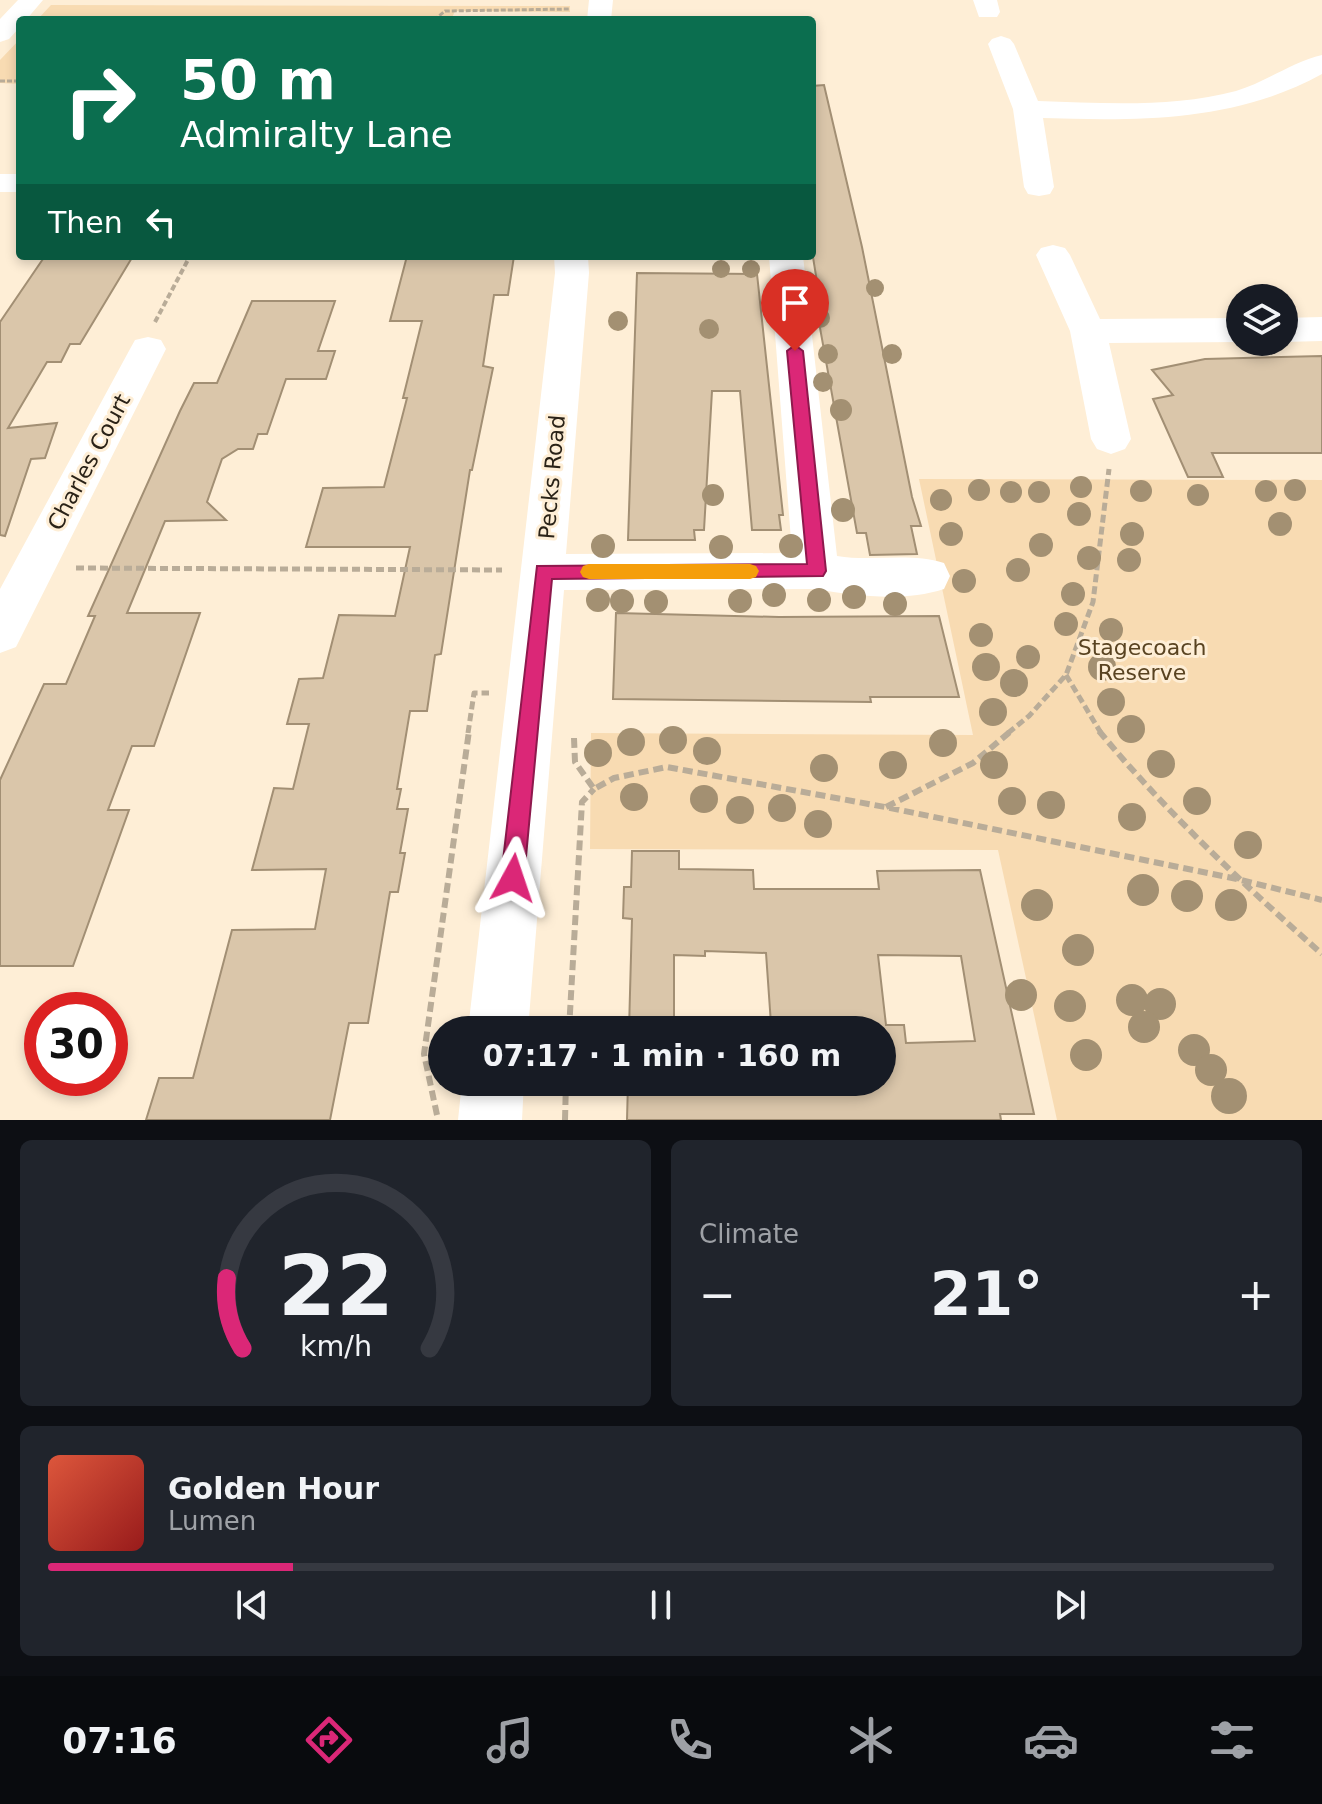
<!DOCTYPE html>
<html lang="en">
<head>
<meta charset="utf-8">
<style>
	:root { --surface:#171b24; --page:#20242c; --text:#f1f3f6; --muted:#9ea1a6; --line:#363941; --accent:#db2777 }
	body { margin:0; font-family:"DejaVu Sans",sans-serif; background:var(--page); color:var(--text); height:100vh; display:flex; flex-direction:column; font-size:30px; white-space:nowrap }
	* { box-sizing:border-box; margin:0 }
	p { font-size:26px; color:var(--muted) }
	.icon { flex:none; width:44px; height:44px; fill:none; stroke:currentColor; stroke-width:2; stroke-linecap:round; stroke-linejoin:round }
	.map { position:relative; height:1120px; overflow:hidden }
	.side { display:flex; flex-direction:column; gap:20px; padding:20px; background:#0d0f14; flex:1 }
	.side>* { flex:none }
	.top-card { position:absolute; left:16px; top:16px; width:800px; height:244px; border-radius:8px; box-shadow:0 4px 12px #0003; background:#0b6e4f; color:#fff; overflow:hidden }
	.tools { position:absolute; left:1226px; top:284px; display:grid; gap:16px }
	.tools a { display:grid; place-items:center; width:72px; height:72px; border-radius:50%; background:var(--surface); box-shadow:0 4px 12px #0003; font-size:40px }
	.speed { position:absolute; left:24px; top:992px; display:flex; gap:16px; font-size:40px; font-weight:700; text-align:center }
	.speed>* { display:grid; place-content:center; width:104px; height:104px; border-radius:50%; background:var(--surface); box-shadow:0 4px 12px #0003; line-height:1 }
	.speed .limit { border:12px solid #d22; background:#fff; color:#111 }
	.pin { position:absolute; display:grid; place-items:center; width:68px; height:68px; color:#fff; margin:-82px -34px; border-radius:50% 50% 50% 0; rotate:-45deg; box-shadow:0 0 8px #0007 }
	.pin .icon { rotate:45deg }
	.me { position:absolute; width:88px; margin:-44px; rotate:5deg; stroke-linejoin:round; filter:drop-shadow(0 0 6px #0008) }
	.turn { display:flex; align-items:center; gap:28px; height:168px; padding:0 32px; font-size:36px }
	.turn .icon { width:104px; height:104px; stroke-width:2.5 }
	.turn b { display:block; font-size:56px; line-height:68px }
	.then { display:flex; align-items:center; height:76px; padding:0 32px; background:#0003; gap:16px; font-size:30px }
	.big { font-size:60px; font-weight:700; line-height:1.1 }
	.side .card { flex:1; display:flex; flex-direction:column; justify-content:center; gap:12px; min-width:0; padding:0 28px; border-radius:12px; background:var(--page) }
	.side .dial { align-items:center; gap:0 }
	.dial svg { height:208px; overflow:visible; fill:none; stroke:var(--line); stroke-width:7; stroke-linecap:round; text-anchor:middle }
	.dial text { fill:var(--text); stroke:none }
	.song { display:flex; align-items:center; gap:24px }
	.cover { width:96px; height:96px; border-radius:12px; background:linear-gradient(135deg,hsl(10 70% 55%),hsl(0 70% 35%)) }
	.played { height:8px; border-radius:4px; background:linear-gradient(90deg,var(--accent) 20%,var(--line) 20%) }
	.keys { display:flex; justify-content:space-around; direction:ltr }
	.heat { display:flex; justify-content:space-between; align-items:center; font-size:44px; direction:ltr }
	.side .tiles { flex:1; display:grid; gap:20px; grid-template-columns:1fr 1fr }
	.card:last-child { grid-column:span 2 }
	.trip { position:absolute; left:428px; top:1016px; width:468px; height:80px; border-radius:40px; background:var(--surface); box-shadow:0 4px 12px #0003; font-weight:700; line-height:80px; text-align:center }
	.dock { display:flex; height:128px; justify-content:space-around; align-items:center; background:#090b0e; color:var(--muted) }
	.dock .icon { width:56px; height:56px }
	.dock .active { color:var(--accent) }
	.dock b { font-size:36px; color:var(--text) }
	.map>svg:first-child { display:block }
	.green { fill:#f8dbb2 }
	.building { fill:#dac6aa; stroke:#a28f74; stroke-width:2; fill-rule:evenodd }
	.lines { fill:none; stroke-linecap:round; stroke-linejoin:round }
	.path-far3 { stroke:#b9ac98; stroke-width:3; stroke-dasharray:5 2; stroke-linecap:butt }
	.path-far2 { stroke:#b9ac98; stroke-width:4; stroke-dasharray:6 3; stroke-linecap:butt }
	.path-far1 { stroke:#b9ac98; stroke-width:5; stroke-dasharray:8 4; stroke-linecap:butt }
	.path { stroke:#b9ac98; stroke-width:6; stroke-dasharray:10 5; stroke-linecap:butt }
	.minor { fill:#fff; fill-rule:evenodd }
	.tree { fill:#a39072 }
	.route { fill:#db2777; stroke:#8e194d; stroke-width:2 }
	.slow { fill:#f59e0b }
	.labels { text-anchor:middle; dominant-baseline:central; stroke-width:6; stroke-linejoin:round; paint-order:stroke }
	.street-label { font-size:22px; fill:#2a2217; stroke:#feeed6 }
	.park-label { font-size:22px; fill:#594321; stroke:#feeed6 }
</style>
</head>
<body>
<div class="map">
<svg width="1322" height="1120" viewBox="0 0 1322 1120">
	<rect width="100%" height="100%" fill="#feeed6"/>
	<!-- green -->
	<path class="green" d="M51,5L570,6V12L455,11L451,20H37Z
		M20,39V84L0,83V60Z
		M919,479L1322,480V1120H1057L998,850L590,849L591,733L973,735Z"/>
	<!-- building -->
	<path class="building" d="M824,85L862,247L912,497L921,526H911L917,554L870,555L866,533H857L813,289L818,288L812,251V86Z
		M45,256H133L80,344H70L61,362H47L8,428L57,423L45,458L31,459L5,536L0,535V322Z
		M407,256H514L508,295H494L483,366L493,368L472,470H470L441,654L435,655L427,711H410L397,789H401L397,809H408L400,853H405L398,892H390L368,1023H349L330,1120H146L159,1078H193L232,930L315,929L326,869L252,870L274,788L293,789L309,724H287L299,679L323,678L339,615L395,616L410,547H306L323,488L384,487L407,398H403L422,321H390Z
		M637,273L757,274L783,515H779L781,530H752L740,391H712L704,530H694L695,540H628Z
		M252,301H335L318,351H335L326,379H286L267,434H258L253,449H238L222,459L207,502L226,520L165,521L127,613H200L154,746H132L108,810H129L73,966H0V780L44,684H66L95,616H88L180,411L194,383H217Z
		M1322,356V453H1212L1223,477H1188L1153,399L1173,395L1152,370L1205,359Z
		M616,613L779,617L939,616L959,697H870L871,702L613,699Z
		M632,851H679V869L753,870L754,889H879L877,871L980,870L1034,1114H1000L1001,1120H627L628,1082H882V1030H757V1024H771L766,953L705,951V956L674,955V1021H679V1030H629L632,919L623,918L624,887H631ZM878,955L961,956L975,1041L906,1043L904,1025H886Z"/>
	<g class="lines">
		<!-- path-far3 -->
		<path class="path-far3" d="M434,20L445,11L570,9
			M0,81H20"/>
		<!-- path-far2 -->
		<path class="path-far2" d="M155,322L190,256"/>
		<!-- path-far1 -->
		<path class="path-far1" d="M76,568L502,570
			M1066,675L1101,733
			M468,733L474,693H489
			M1008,733L1029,716L1066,675L1093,602L1109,469"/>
		<!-- path -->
		<path class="path" d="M1099,731C1167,813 1243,884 1322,954
			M574,738L575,762L594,789L614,778L667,767L885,807L1237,879L1322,900
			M886,807L973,763L1011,731
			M569,1030L582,802L594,789
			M437,1115L424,1054L469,731
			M565,1120L566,1082"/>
		<!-- minor -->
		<path class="minor" d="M18,0H43L26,20H20V27L9,39L0,42V19Z
			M589,0H613L611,20H587Z
			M973,0H997L1000,12L997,17H979Z
			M1001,36L1010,39L1014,44L1038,101C1103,103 1172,108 1236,91C1266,82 1292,62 1322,55V74C1235,122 1139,121 1043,118L1054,187L1050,194L1039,196L1028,194L1024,187L1013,109L988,44L992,39Z
			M0,174H20V192H0Z
			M1053,245L1065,248L1070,255L1100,319L1240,318V342L1109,343L1131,439L1125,449L1111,454L1097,449L1091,439L1070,331L1036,255L1041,248Z
			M554,256H588L589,273L566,554L792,553L769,256H803L837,556C872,562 910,552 944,563L950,576L944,589C904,602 856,596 816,589L564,590L528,1030H468L555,273Z
			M1322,317V341L1284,342V318Z
			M148,337L161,340L166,349L16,647L0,653V589L130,349L135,340Z
			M462,1082H524L522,1120H458Z"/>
	</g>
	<!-- trees -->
	<g class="tree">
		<circle cx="721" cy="269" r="9"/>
		<circle cx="751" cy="269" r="9"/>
		<circle cx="807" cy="280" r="9"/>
		<circle cx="875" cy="288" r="9"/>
		<circle cx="820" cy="318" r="10"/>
		<circle cx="618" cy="321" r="10"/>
		<circle cx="709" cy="329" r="10"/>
		<circle cx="828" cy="354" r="10"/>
		<circle cx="892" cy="354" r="10"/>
		<circle cx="823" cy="382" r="10"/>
		<circle cx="841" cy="410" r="11"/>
		<circle cx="1081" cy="487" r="11"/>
		<circle cx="979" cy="490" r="11"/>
		<circle cx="1295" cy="490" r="11"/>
		<circle cx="1141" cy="491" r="11"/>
		<circle cx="1266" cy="491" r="11"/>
		<circle cx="1011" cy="492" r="11"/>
		<circle cx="1039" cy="492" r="11"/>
		<circle cx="713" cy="495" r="11"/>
		<circle cx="1198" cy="495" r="11"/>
		<circle cx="941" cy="500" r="11"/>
		<circle cx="843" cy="510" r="12"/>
		<circle cx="1079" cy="514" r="12"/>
		<circle cx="1280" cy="524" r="12"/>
		<circle cx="951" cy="534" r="12"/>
		<circle cx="1132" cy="534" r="12"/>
		<circle cx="1041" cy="545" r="12"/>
		<circle cx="603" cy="546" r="12"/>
		<circle cx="791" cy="546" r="12"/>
		<circle cx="721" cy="547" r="12"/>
		<circle cx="1089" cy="558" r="12"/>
		<circle cx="1129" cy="560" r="12"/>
		<circle cx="1018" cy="570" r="12"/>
		<circle cx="964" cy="581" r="12"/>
		<circle cx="1073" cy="594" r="12"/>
		<circle cx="774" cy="595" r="12"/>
		<circle cx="854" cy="597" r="12"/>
		<circle cx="598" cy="600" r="12"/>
		<circle cx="819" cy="600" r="12"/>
		<circle cx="622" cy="601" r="12"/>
		<circle cx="740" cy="601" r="12"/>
		<circle cx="656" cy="602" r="12"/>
		<circle cx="895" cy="604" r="12"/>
		<circle cx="1066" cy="624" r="12"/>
		<circle cx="1111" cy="630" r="12"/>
		<circle cx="981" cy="635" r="12"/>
		<circle cx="1028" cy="657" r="12"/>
		<circle cx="986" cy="667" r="14"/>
		<circle cx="1102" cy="667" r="14"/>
		<circle cx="1014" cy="683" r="14"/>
		<circle cx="1111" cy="702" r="14"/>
		<circle cx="993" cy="712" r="14"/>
		<circle cx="1131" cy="729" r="14"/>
		<circle cx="673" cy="740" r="14"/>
		<circle cx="631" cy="742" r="14"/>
		<circle cx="943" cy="743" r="14"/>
		<circle cx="707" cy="751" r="14"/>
		<circle cx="598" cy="753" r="14"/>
		<circle cx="1161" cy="764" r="14"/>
		<circle cx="893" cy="765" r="14"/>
		<circle cx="994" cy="765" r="14"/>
		<circle cx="824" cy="768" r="14"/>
		<circle cx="634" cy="797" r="14"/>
		<circle cx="704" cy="799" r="14"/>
		<circle cx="1012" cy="801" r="14"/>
		<circle cx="1197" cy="801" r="14"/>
		<circle cx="1051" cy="805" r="14"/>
		<circle cx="782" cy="808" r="14"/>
		<circle cx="740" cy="810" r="14"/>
		<circle cx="1132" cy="817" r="14"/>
		<circle cx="818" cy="824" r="14"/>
		<circle cx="1248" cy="845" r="14"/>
		<circle cx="1143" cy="890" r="16"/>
		<circle cx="1187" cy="896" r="16"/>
		<circle cx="1037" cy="905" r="16"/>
		<circle cx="1231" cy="905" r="16"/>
		<circle cx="1078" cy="950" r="16"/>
		<circle cx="1021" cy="995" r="16"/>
		<circle cx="1132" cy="1000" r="16"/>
		<circle cx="1160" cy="1004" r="16"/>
		<circle cx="1070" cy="1006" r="16"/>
		<circle cx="1144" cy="1027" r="16"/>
		<circle cx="1194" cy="1050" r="16"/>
		<circle cx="1086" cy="1055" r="16"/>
		<circle cx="1211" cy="1070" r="16"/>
		<circle cx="1229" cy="1096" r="18"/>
	</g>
	<!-- route -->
	<path class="route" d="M795,345L803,351L826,571L823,576L552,579L524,878L521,886L513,889L505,886L501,878L537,566L807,564L787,351Z"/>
	<!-- slow -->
	<path class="slow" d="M589,564H750L756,566L759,571L756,577L750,579H589L583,577L580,572L583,566Z"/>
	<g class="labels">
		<!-- street labels -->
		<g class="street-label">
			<text transform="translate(89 462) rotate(-62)">Charles Court</text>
			<text transform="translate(552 477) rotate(-85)">Pecks Road</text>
		</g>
		<!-- park labels -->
		<g class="park-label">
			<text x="1142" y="647">Stagecoach<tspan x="1142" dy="25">Reserve</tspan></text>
		</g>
	</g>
</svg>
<div class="tools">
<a><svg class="icon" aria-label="layers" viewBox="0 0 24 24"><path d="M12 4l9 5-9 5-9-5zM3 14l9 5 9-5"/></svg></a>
</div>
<div class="speed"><div class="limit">30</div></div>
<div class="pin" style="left:795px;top:351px;background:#d93025"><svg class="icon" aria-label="arrive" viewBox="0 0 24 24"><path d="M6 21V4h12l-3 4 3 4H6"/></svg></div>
<svg class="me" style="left:513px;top:878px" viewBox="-20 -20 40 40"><path d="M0-17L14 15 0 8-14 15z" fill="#db2777" stroke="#fff" stroke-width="4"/></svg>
<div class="trip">07:17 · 1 min · 160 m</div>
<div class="top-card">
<div class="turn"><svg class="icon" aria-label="right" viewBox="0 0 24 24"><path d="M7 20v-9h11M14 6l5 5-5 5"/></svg><div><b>50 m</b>Admiralty Lane</div></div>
<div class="then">Then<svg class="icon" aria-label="left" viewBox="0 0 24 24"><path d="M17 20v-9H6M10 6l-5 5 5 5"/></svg></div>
</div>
</div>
<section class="side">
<div class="tiles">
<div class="card dial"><svg viewBox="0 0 100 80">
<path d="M14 69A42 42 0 1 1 86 69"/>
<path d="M14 69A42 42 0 0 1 8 42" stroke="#db2777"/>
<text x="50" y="56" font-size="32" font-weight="700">22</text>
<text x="50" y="72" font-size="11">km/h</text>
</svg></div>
<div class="card"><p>Climate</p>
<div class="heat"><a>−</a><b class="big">21°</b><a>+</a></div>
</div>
<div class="card">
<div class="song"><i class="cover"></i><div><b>Golden Hour</b><p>Lumen</p></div></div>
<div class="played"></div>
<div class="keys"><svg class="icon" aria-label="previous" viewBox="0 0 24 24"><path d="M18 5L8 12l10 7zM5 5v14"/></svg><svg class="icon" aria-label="pause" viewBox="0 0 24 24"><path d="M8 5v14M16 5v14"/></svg><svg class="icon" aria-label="next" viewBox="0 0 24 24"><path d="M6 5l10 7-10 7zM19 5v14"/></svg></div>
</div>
</div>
</section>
<nav class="dock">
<b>07:16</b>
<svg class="icon active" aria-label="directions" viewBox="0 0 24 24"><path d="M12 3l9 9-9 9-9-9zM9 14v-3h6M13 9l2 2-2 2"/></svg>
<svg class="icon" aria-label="music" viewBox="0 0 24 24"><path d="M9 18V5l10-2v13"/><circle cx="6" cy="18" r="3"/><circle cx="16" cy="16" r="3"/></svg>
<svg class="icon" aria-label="phone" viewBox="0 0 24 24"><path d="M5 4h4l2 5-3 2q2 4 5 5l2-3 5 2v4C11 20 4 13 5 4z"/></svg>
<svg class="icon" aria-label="climate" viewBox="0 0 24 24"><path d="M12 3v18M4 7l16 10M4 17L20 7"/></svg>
<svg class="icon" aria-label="car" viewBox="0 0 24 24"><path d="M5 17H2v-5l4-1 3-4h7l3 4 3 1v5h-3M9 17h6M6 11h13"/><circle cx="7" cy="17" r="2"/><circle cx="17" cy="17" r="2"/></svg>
<svg class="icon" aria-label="filters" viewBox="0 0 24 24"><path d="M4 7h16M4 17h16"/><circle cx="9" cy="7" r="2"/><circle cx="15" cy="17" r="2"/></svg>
</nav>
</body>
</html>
